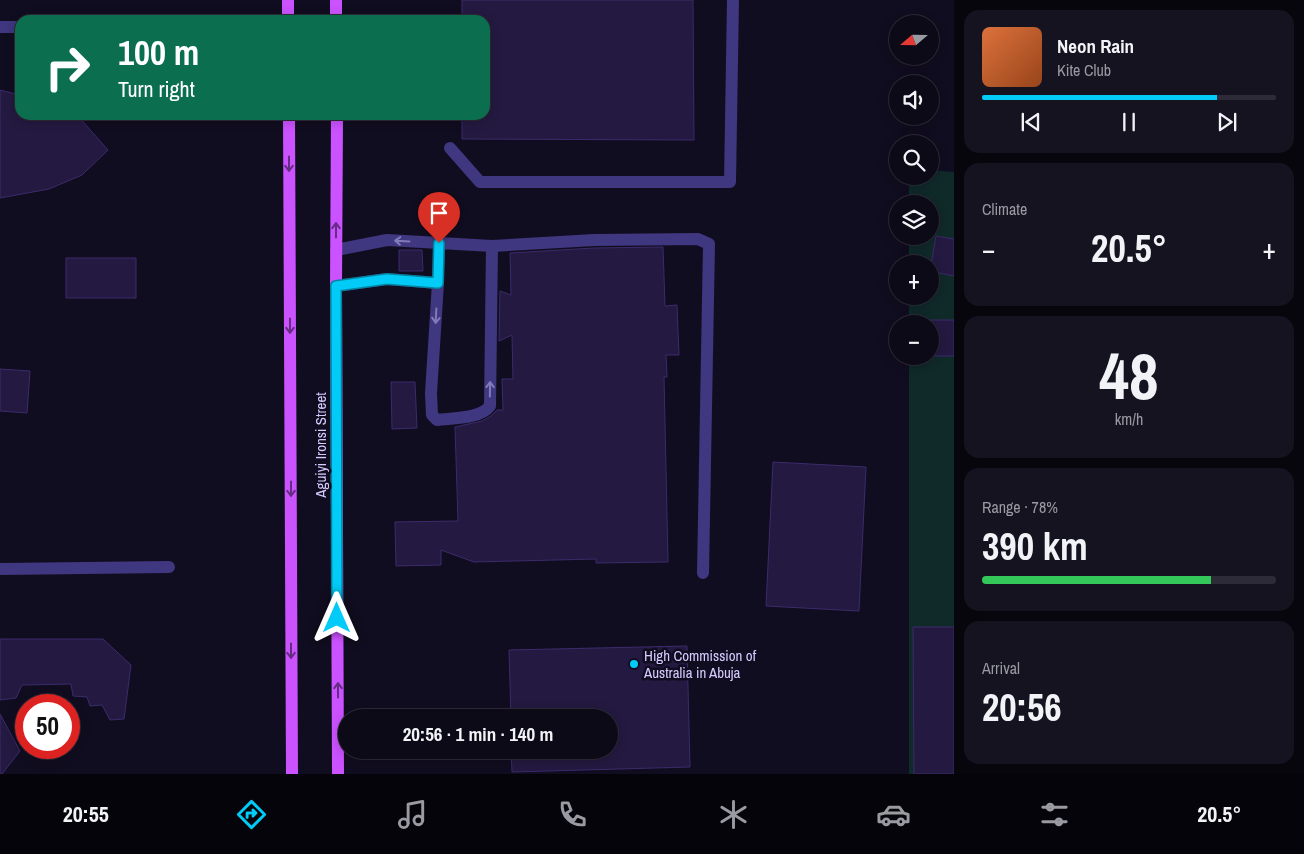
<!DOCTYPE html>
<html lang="en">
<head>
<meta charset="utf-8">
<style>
	:root { --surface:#0d0a18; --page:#161321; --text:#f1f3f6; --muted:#9a9aa2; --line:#2d2b37; --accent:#01cbf6 }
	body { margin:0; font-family:"Archivo Narrow",sans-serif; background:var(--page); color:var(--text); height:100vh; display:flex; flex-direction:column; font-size:19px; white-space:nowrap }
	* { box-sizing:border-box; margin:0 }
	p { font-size:16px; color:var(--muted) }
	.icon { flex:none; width:28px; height:28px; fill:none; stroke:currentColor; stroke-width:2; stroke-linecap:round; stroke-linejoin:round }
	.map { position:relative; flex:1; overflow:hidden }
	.drawer { display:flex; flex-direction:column; gap:10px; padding:10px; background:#07060d; width:350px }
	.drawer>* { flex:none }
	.banner { position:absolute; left:15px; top:15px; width:475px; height:105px; border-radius:15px; box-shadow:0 2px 12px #0003,0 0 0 1px var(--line); background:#0b6e4f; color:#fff; overflow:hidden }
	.needle { width:32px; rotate:250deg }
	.controls { position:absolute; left:889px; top:15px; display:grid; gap:10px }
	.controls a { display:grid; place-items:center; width:50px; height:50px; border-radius:50%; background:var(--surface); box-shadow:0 2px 12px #0003,0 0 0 1px var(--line); font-size:25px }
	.speed { position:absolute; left:15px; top:694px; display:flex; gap:10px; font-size:25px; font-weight:700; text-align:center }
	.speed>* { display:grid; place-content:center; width:65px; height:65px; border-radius:50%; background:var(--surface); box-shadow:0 2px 12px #0003,0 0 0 1px var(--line); line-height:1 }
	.speed .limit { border:8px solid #d22; background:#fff; color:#111 }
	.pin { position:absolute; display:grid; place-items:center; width:42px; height:42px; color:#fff; margin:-51px -21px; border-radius:50% 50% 50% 0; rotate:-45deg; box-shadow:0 0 5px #0007 }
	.pin .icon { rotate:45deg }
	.me { position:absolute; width:55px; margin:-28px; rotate:0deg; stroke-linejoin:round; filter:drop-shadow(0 0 4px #0008) }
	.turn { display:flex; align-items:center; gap:18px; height:105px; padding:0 20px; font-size:22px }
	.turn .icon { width:65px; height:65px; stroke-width:2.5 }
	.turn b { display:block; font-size:35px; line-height:42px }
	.big { font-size:38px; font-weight:700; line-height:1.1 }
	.drawer .tile { flex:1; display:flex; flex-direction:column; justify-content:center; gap:8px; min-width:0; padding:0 18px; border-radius:15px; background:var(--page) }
	.drawer .dial { align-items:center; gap:0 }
	.dial b { font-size:65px; line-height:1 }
	.song { display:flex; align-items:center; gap:15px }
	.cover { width:60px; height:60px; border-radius:8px; background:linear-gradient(135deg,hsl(20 70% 55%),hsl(20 70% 35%)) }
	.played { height:5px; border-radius:2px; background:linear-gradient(90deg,var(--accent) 80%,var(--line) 80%) }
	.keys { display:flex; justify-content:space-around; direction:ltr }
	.heat { display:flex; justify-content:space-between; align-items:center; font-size:28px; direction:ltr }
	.charge { height:8px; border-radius:4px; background:linear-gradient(90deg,#34c759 78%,var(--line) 0) }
	.trip { position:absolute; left:338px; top:709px; width:280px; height:50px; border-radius:25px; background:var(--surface); box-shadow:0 2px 12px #0003,0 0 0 1px var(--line); font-weight:700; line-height:50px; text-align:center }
	.menu { display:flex; height:80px; justify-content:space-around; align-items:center; background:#05040a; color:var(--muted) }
	.menu .icon { width:35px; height:35px }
	.menu .current { color:var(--accent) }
	.menu b { font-size:22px; color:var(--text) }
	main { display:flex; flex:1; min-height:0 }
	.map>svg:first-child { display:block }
	.green { fill:#102929 }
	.building { fill:#241940; stroke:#3c2b6c }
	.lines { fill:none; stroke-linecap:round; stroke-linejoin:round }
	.minor { stroke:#3f377f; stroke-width:12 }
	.major { stroke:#cb52ff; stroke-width:12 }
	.oneway { stroke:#652c84 }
	.oneway2 { stroke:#827ab9 }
	.route-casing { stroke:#0184a0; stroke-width:12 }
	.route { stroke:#01cbf6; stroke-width:9 }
	.poi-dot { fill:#01cbf6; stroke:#110d20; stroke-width:2 }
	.labels { text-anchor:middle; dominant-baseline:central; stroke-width:5; stroke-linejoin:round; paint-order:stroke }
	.street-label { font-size:15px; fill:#d5cbff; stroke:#110d20 }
	.poi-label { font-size:15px; fill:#d5cbff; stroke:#110d20; text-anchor:start }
</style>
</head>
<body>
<main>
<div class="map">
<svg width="954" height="774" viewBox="0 0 954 774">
	<rect width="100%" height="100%" fill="#110d20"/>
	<!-- green -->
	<path class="green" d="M930,170L954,172V774H909V356H930V324H909V296H930V264H909V236H930V204H909V176H930Z"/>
	<!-- building -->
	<path class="building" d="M462,0H693L694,140L462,139V115H485V20H462Z
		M0,90L20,95V115H77L108,150L82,175L49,189L0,198Z
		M936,236L954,239V276L930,271Z
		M663,247L665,306L677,305L679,355H666L667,377H664L668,562L596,563V559L474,562L441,550V565L396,566L395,522L458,521L455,427L482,421L491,416L497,410H503L502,379H513L512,335L499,341L500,291L511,295L510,253L594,248Z
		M399,250H422L423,271H399Z
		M66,258H136V298H66Z
		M930,320H954V356H930Z
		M0,369L30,371L27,413L0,411Z
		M391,382H415L417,428L392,429Z
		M773,462L866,467L859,611L766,606Z
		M913,627H954V774H914Z
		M0,639H103L131,665L124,719L110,720L102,705L90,706L87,697L73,696L71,684L22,685L16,698L0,700Z
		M687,646L690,767L512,772L511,750H609V718H511L509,650Z
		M0,714L20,751L2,774H0Z"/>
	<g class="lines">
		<!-- minor -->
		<path class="minor" d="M0,27H20
			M450,148L480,182H730L733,0
			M492,246L594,240L698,239L709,244L703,573
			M438,283L439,243
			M336,286L387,279L438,283L431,393L432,415L437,420C453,418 480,419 490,406L492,246L387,240L336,250
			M0,569L169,567"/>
		<!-- major -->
		<path class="major" d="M288,0V20
			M336,0V20
			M289,115L292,774
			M337,115L336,286L338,774"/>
	</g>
	<!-- one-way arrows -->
	<defs><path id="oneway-shaft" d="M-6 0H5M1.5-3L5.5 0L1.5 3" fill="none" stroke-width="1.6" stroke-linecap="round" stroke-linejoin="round" transform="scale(1.25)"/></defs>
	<g class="oneway">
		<use href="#oneway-shaft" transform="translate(289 164) rotate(90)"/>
		<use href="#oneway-shaft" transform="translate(336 230) rotate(-90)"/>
		<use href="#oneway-shaft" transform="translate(290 326) rotate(90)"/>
		<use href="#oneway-shaft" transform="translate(291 489) rotate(90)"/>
		<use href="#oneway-shaft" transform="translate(291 651) rotate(90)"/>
		<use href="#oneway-shaft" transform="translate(338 690) rotate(-90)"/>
	</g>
	<g class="oneway2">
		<use href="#oneway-shaft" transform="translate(402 241) rotate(-177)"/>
		<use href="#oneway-shaft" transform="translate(436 316) rotate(93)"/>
		<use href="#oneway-shaft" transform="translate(490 389) rotate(-89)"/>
	</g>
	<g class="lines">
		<defs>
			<path id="route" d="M337,618L336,286L387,279L438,283L439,243"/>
		</defs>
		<!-- route casing -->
		<use href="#route" class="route-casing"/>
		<!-- route -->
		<use href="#route" class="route"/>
	</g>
	<!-- markers -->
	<circle class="poi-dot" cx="634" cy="664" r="5"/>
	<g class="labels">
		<!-- street labels -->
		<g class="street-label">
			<text transform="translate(320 445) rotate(-90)">Aguiyi Ironsi Street</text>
		</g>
		<!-- poi labels -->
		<g class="poi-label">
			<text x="644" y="655">High Commission of<tspan x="644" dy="17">Australia in Abuja</tspan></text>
		</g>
	</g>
</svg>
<div class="controls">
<a><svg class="needle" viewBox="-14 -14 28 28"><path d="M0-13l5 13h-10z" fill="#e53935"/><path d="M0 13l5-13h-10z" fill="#9a9aa2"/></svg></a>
<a><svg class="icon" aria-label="sound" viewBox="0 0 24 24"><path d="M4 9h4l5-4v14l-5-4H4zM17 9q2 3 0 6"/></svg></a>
<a><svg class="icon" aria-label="search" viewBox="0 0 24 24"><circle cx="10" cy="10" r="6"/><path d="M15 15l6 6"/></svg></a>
<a><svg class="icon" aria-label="layers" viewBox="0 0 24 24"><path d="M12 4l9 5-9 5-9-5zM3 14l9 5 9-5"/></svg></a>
<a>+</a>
<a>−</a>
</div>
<div class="speed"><div class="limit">50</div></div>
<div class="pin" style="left:439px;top:243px;background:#d93025"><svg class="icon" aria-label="arrive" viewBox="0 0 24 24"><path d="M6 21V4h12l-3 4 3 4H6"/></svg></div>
<svg class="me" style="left:337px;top:618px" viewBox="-20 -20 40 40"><path d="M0-17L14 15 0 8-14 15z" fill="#01cbf6" stroke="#fff" stroke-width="4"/></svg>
<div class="trip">20:56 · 1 min · 140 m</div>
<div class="banner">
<div class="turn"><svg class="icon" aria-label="right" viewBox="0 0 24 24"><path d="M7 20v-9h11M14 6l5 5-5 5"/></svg><div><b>100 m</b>Turn right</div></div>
</div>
</div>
<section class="drawer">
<div class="tile">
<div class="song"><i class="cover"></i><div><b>Neon Rain</b><p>Kite Club</p></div></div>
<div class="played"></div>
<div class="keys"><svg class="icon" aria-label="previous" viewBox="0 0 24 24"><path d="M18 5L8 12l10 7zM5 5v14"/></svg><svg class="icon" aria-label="pause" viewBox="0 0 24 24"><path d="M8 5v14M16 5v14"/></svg><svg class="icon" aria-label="next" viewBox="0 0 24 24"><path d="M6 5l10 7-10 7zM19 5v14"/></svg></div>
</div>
<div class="tile"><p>Climate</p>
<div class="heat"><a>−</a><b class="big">20.5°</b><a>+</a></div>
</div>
<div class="tile dial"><b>48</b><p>km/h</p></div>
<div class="tile"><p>Range · 78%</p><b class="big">390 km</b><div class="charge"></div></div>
<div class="tile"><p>Arrival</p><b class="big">20:56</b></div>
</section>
</main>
<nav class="menu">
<b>20:55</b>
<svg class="icon current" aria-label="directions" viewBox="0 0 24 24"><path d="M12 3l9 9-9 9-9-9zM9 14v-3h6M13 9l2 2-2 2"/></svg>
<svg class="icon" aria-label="music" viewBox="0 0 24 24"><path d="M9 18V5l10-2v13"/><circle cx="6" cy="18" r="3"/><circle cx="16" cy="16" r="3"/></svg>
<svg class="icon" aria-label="phone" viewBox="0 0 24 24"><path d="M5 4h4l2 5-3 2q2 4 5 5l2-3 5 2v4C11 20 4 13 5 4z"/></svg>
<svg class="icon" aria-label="climate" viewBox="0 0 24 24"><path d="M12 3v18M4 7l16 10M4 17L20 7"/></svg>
<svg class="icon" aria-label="car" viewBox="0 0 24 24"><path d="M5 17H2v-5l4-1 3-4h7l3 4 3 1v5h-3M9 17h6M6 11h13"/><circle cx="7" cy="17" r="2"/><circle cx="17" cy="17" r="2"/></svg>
<svg class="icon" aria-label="filters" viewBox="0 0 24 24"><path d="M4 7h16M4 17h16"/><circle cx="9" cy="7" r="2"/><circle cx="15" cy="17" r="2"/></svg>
<b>20.5°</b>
</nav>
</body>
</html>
